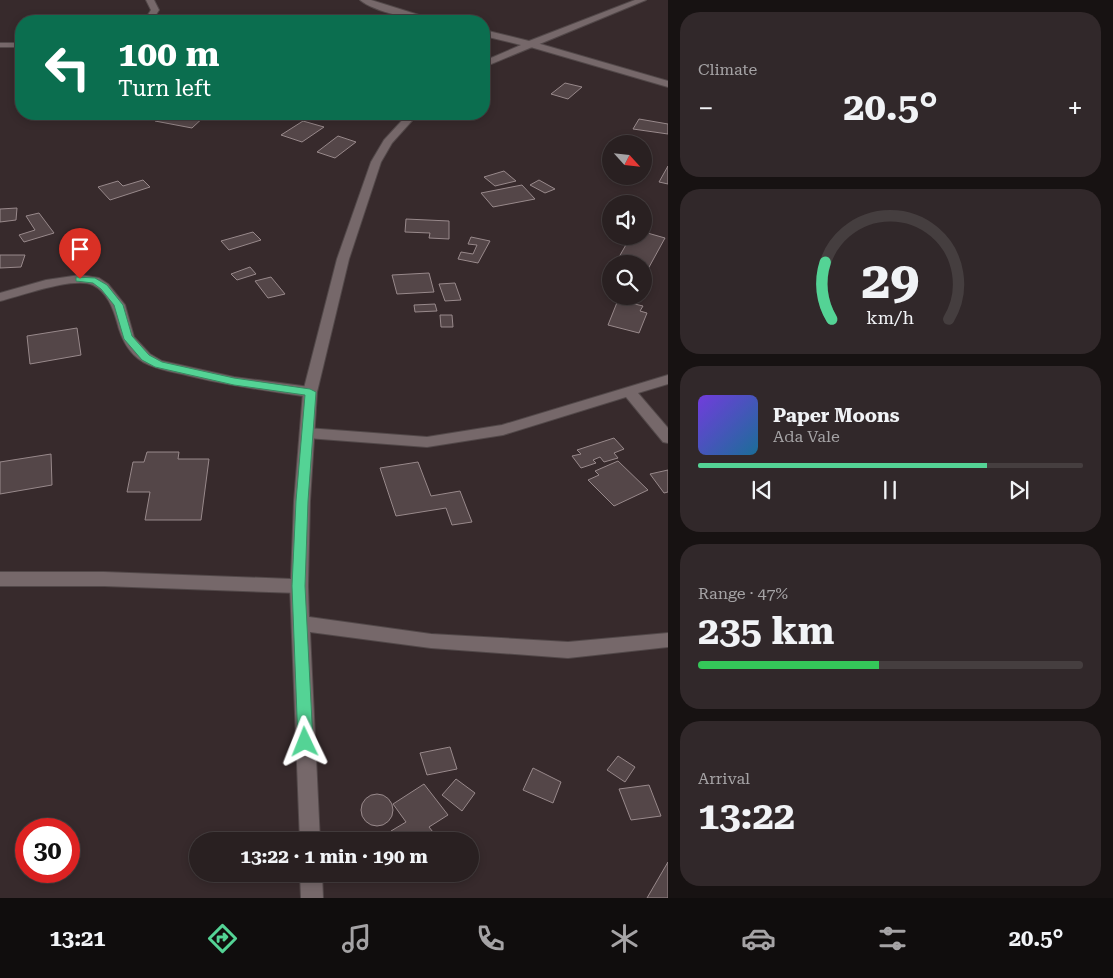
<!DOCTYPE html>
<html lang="en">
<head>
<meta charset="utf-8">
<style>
	:root { --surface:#292021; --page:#31282a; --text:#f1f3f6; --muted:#a5a3a5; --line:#453e3f; --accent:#54d395 }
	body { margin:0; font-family:"Roboto Serif",serif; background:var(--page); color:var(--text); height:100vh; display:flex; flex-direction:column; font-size:19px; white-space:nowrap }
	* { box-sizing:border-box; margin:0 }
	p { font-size:16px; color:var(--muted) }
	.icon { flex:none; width:28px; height:28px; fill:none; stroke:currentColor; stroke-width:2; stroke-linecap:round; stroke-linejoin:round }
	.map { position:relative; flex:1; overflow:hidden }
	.sheet { display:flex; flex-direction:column; gap:12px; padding:12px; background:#171212; width:445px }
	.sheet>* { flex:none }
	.hud { position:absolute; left:15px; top:15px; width:475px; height:105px; border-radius:20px; box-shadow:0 2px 8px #0003,0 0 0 1px var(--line); background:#0b6e4f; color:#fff; overflow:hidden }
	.needle { width:32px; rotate:117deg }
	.tools { position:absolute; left:602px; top:135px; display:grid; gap:10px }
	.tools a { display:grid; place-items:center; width:50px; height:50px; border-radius:50%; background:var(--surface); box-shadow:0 2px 8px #0003,0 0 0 1px var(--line); font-size:25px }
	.speed { position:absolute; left:15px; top:818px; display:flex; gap:10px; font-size:25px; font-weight:700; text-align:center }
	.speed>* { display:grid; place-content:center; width:65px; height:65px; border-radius:50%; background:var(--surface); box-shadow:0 2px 8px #0003,0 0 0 1px var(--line); line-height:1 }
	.speed .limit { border:8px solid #d22; background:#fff; color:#111 }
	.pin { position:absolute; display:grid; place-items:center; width:42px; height:42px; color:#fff; margin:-51px -21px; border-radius:50% 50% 50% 0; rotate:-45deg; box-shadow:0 0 5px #0007 }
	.pin .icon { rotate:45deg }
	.me { position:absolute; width:55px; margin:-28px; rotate:358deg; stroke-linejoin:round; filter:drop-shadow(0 0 4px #0008) }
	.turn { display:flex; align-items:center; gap:18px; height:105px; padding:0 20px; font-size:22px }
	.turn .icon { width:65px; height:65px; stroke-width:2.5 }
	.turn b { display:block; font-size:35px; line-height:42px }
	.big { font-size:38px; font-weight:700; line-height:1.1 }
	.sheet .card { flex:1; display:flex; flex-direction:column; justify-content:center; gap:8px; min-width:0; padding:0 18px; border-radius:20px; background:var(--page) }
	.sheet .dial { align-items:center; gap:0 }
	.dial svg { height:130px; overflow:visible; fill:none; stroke:var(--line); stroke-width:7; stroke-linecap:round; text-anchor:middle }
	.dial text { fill:var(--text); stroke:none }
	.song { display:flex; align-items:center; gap:15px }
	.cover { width:60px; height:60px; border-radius:8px; background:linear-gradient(135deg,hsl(260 70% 55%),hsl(200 70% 35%)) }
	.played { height:5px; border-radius:2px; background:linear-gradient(90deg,var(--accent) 75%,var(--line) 75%) }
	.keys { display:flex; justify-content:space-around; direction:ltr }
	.heat { display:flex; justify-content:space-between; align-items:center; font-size:28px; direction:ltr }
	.charge { height:8px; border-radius:4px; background:linear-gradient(90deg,#34c759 47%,var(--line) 0) }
	.trip { position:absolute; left:189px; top:832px; width:290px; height:50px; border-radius:25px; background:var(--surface); box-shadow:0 2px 8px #0003,0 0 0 1px var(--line); font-weight:700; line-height:50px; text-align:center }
	.menu { display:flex; height:80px; justify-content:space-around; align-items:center; background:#100d0d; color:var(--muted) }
	.menu .icon { width:35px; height:35px }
	.menu .selected { color:var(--accent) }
	.menu b { font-size:22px; color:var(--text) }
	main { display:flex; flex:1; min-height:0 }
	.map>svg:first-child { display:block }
	.building { fill:#544648; stroke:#98898b }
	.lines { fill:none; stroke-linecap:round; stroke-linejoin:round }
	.lane-casing { stroke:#524849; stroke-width:2 }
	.street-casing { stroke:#524849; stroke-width:2 }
	.secondary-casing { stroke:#524849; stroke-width:2 }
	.lane { fill:#76686a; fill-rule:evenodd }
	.street { fill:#76686a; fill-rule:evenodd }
	.secondary { fill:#76686a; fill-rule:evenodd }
	.route { fill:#54d395; stroke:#378961 }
</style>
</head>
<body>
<main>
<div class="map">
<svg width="668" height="898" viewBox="0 0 668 898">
	<rect width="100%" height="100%" fill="#372a2c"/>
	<!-- building -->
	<path class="building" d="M565,83L582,87L568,99L551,94Z
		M163,114H207L192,128L155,121Z
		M639,119L668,124V134L633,129Z
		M303,121L324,127L302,142L281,135Z
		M338,136L356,142L335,158L317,152Z
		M668,166V184L659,182Z
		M504,171L516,181L495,186L484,177Z
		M143,180L150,187L110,200L98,187L118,181L123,186Z
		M539,180L555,189L545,193L530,185Z
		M522,185L535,199L493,207L481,193Z
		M17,208L16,220L0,222V209Z
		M39,213L54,233L24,242L19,235L35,230L26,216Z
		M406,219L449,221V239L429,238L430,233L405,232Z
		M253,232L261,240L229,250L221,241Z
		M644,232L665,238L648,269L644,268V264L622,262L624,258L619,257L631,236H644Z
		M471,237L490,241L478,263L458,259L461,252L473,254L477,245L468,244Z
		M0,255H25L21,267L0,268Z
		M250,267L256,274L237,280L231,274Z
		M429,273L434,292L397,294L392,275Z
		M271,277L285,294L268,298L255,281Z
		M455,283L461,300L445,301L439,284Z
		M618,300L643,306L640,311L647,313L639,333L608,325Z
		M435,304L437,311L415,312L414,305Z
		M440,315H452L453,327H441Z
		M77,328L81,355L30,364L27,336Z
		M614,438L624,449L614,453L618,458L604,462L600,457L593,460L596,463L581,468L572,456L581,454L577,450Z
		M147,452H179L178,459H209L201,520H145L150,492H127L133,462H144Z
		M51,454L52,485L0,494V462Z
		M618,461L648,490L614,506L588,480L599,475L595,471Z
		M418,462L431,496L460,491L472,522L452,525L446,508L396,516L380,468Z
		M668,470V492L664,493L650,474Z
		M450,747L457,769L427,775L420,753Z
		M618,756L635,767L625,782L607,770Z
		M533,768L561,782L553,803L523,790Z
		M456,779L475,793L462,811L442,795Z
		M424,784L448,815L429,827L440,841H399L391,831L406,822L393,804Z
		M649,785L661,816L631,820L619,789Z
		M361 810a16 16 0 1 1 32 0a16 16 0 1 1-32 0Z
		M668,862V898H647Z"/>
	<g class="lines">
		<defs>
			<path id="lane" d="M146,0H154L159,10L152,21H144L151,10Z
				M0,43H21V47H0Z"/>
			<path id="street" d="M530,41L668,81V87L527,46V42Z
				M80,275L99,278L108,284L125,305L134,337L150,354L162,361L234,377L310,387L315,389L317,392L315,395L310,397C269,391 230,386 190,376C174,372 158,370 143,362C128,353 121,338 117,322C113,308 107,292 93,285C74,276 21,296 0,301V293L46,280Z
				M668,375V384L638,393L668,428V443L663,442L626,397L503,435L427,447L307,438L302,437L300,433L302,429L307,428L427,437L502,425Z
				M299,579L305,581L308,586L309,617L431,634L568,642L668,633V647L568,658L431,648L310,632L320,841H300L290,586L293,581Z
				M300,874H322L323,898H301Z"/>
			<path id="secondary" d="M360,0H371L438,21C420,22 374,12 360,0Z
				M635,0H646L484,67V61L521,45L484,36V30L529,41Z
				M408,114H418L392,143L381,162L349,259L317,392L310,501L308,586L305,591L299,593L104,586H0V572H104L291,579L294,501L303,392L337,259L371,162L384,140Z"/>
		</defs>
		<!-- lane casing -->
		<use href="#lane" class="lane-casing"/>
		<!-- street casing -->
		<use href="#street" class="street-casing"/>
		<!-- secondary casing -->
		<use href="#secondary" class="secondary-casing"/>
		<!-- lane -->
		<use href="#lane" class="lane"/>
		<!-- street -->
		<use href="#street" class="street"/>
		<!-- secondary -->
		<use href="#secondary" class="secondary"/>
	</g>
	<!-- route -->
	<path class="route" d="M76,277L95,278L107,285L123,305L132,336L149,355L162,362L234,378L310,389L316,392L308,501L305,586L313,742L311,747L305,749L300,747L298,742L292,586L296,501L305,395L234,385L155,367L142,360L124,339L114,305L101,289L93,283L76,281Z"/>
</svg>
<div class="tools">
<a><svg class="needle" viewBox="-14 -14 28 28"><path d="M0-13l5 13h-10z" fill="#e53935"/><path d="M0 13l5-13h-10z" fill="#a5a3a5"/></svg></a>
<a><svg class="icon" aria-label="sound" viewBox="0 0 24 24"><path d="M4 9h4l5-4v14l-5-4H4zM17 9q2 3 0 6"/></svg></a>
<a><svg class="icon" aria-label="search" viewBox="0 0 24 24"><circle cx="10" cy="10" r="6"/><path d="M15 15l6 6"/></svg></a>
</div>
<div class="speed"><div class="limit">30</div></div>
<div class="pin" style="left:80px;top:279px;background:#d93025"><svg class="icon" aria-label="arrive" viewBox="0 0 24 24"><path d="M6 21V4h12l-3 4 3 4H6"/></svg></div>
<svg class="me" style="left:305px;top:742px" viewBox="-20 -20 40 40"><path d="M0-17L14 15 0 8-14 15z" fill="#54d395" stroke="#fff" stroke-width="4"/></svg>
<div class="trip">13:22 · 1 min · 190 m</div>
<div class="hud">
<div class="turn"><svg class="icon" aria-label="left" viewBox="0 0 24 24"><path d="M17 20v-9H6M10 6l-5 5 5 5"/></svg><div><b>100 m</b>Turn left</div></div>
</div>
</div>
<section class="sheet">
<div class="card"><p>Climate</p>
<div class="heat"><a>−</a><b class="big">20.5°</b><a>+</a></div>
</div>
<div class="card dial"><svg viewBox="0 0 100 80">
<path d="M14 69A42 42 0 1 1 86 69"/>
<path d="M14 69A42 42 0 0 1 10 34" stroke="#54d395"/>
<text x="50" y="56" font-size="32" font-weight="700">29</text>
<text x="50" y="72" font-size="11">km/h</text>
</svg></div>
<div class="card">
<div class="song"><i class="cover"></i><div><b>Paper Moons</b><p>Ada Vale</p></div></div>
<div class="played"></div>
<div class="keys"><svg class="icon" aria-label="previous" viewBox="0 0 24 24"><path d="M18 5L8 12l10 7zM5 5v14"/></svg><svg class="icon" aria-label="pause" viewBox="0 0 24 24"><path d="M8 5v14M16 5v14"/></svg><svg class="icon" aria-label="next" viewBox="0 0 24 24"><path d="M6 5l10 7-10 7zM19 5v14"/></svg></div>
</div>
<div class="card"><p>Range · 47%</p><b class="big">235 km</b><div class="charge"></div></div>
<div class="card"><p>Arrival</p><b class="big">13:22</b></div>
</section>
</main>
<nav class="menu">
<b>13:21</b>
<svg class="icon selected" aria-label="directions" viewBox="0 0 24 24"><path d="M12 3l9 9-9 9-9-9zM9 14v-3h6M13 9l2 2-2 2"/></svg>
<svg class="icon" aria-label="music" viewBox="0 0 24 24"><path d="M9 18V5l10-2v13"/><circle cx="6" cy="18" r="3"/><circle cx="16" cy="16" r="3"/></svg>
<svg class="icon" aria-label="phone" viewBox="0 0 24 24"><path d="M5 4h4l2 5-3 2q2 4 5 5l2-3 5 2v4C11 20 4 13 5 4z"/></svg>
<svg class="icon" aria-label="climate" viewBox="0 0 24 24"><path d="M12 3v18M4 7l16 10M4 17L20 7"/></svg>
<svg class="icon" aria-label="car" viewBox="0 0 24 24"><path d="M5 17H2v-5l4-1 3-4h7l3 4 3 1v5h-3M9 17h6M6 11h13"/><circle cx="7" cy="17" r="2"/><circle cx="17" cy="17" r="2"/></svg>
<svg class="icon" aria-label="filters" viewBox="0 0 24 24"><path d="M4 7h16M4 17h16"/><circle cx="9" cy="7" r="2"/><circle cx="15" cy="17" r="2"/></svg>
<b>20.5°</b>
</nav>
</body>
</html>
